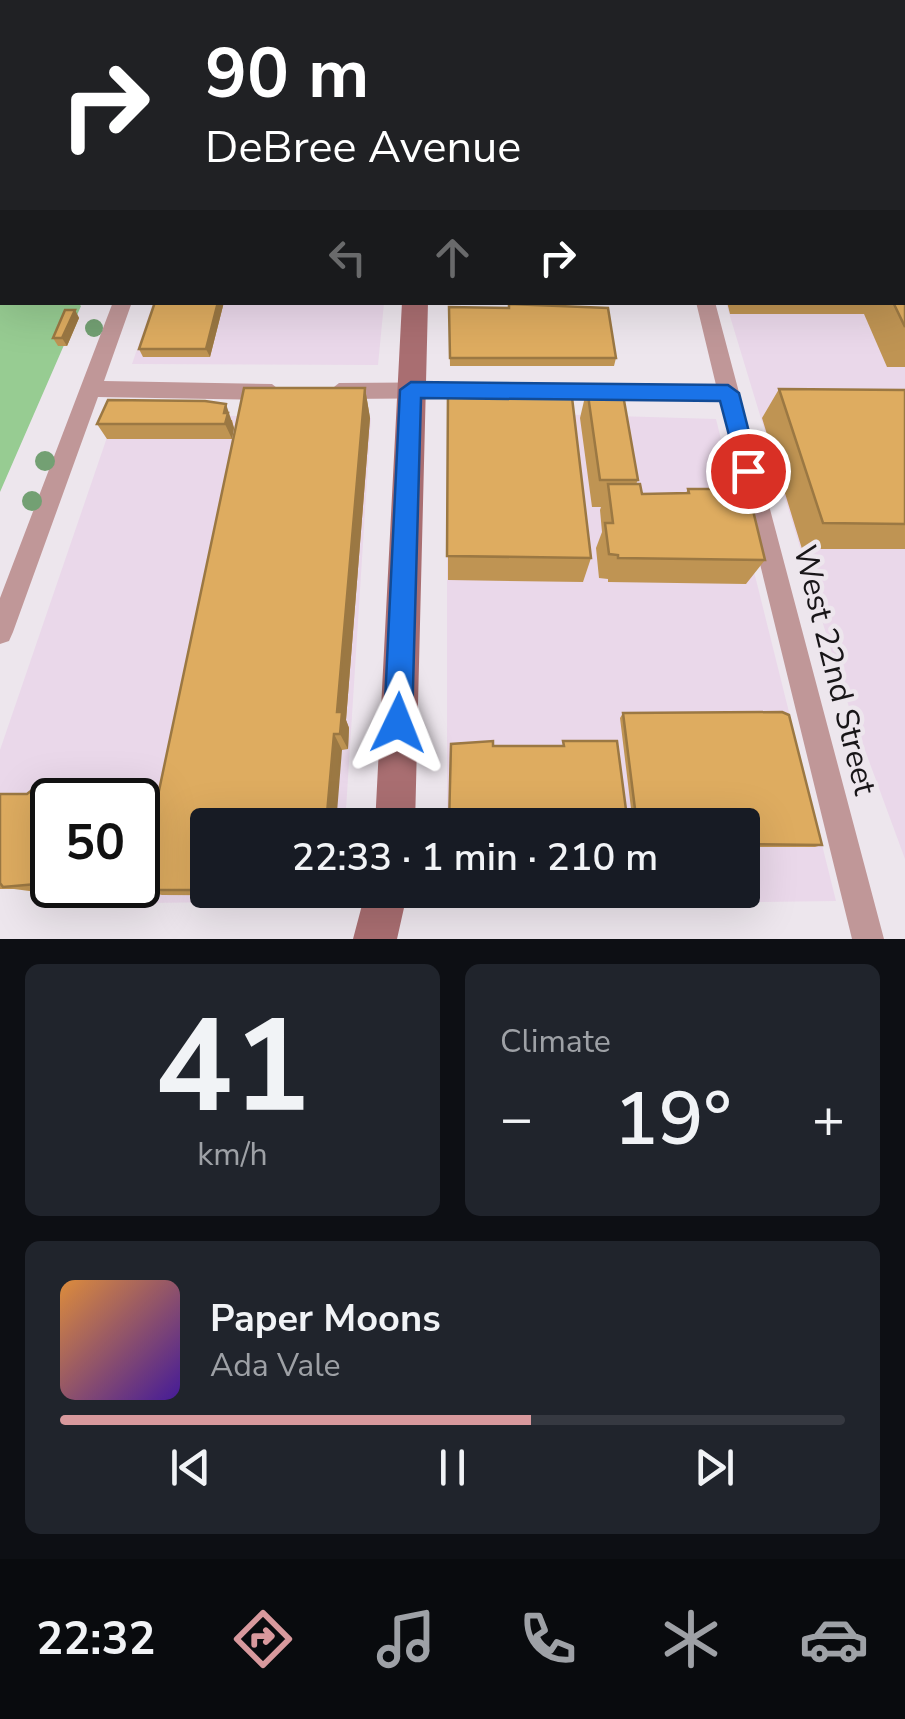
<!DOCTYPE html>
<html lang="en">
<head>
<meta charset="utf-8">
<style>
	:root { --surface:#171b24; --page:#20242c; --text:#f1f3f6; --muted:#9ea1a6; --line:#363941; --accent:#d8999d }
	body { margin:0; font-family:"Nunito Sans",sans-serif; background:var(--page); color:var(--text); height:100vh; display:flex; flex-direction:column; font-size:38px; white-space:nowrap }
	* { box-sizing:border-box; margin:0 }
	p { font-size:32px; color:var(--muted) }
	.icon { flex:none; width:55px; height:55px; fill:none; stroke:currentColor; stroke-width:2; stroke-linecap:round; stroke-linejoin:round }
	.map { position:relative; height:939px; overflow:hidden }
	.sheet { display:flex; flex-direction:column; gap:25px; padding:25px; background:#0d0f14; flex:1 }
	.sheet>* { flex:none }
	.banner { position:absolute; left:0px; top:0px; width:905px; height:305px; box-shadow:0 10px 40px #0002; background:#202124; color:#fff; overflow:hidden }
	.speed { position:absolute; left:30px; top:778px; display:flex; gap:20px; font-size:50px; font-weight:700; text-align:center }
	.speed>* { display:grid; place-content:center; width:130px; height:130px; border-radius:50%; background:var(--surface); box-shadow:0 10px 40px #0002; line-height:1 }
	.speed .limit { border:5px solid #111; border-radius:15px; background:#fff; color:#111 }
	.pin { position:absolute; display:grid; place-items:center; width:85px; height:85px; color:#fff; margin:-42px; border:5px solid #fff; border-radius:50%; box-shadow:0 2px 10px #0007 }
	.me { position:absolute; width:110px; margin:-55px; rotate:2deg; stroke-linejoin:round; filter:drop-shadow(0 0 8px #0008) }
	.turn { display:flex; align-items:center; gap:35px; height:210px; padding:0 40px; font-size:45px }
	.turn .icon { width:130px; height:130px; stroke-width:2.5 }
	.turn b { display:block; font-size:70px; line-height:85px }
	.lanes { display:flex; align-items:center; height:95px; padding:0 40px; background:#0003; justify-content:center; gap:50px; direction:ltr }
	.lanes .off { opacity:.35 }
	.big { font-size:75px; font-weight:600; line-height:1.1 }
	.sheet .widget { flex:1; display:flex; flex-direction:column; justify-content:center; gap:15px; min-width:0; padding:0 35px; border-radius:15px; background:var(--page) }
	.sheet .dial { align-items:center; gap:0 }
	.dial b { font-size:130px; line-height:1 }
	.song { display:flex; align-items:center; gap:30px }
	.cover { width:120px; height:120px; border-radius:15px; background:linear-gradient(135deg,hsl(30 70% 55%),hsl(260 70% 35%)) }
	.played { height:10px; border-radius:5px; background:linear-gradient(90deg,var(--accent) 60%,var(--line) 60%) }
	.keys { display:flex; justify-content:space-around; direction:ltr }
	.heat { display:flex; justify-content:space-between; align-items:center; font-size:55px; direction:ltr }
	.sheet .tiles { flex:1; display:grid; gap:25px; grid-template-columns:1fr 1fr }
	.widget:last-child { grid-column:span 2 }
	.trip { position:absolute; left:190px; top:808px; width:570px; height:100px; border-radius:10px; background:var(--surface); box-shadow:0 10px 40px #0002; font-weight:600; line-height:100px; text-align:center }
	.dock { display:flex; height:160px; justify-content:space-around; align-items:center; background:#090b0e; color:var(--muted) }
	.dock .icon { width:70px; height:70px }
	.dock .selected { color:var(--accent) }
	.dock b { font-size:45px; color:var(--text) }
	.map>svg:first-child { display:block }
	.commercial { fill:#ead8ea }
	.green { fill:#97cc92 }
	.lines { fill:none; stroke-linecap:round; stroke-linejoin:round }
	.lane { stroke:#c09798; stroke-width:8 }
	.street { fill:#c09798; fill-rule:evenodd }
	.secondary { fill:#a96e71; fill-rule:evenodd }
	.rail-casing { stroke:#686368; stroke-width:8 }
	.rail { stroke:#ede6ed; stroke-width:5; stroke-dasharray:14; stroke-linecap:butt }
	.tree { fill:#73a073 }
	.wall { fill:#bf9453 }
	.shaded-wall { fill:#9b7843 }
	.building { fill:#deac60; stroke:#9b7843; stroke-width:2.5 }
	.route { fill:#1a73e8; stroke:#114b97; stroke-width:2.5 }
	.labels { text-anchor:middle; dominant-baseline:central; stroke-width:9; stroke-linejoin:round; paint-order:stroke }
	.street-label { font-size:32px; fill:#181518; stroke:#ede6ed }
</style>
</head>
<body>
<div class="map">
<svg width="905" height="939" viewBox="0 0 905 939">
	<rect width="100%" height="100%" fill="#ede6ed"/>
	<!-- commercial -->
	<path class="commercial" d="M903,89L905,95V859L844,693L726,303L902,302Z
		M153,303H384L378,365L132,364Z
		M447,411L716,419L836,901L446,906V890H742V825H447Z
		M115,414L371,418L345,825H208V890H338L337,901L142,903L164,803L52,800L0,804V750Z"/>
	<!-- green -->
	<path class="green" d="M0,297L2,302L78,303L81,306L0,492Z"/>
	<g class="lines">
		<!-- lane -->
		<path class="lane" d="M902,50L905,56"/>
		<!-- street -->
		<path class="street" d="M2,10V19L0,20V11Z
			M113,302H132L104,381L272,384L282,392L272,400L98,397L13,632L9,641L0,644V598Z
			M696,302H715L884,939H852L720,401L544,399L534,391L544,383L716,385Z
			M477,382L487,390L477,398L339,399L329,391L339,383Z"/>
		<!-- secondary -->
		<path class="secondary" d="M0,16H2V26H0Z
			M902,69H905V81H902Z
			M402,302H428L415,825H375Z
			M366,890H408L397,939H353Z"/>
		<defs>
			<path id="rail" d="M902,5L905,11
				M902,26L905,32"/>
		</defs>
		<!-- rail casing -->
		<use href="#rail" class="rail-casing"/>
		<!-- rail -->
		<use href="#rail" class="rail"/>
	</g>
	<!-- trees -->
	<g class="tree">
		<circle cx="94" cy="328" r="9"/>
		<circle cx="45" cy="461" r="10"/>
		<circle cx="32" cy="501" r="10"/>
	</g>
	<!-- wall -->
	<path class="wall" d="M59,0H234L231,2H60Z
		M347,0H385L383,2H347Z
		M472,0H645L644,2H471Z
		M0,96L2,97V158H0Z
		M905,211V367H887L864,314H730L727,302H902Z
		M155,302H224L210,357H143L139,349Z
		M449,307L616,358L614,366H450Z
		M75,310L79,318L67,346H58L53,338Z
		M365,388L370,418L346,720L349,728L348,749L342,750L208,890H333L332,896L162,895L138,890Z
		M448,388L591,558L583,582L448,580Z
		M587,388L638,480L636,484L642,494L686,493L688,489L728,494L765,560L746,584L608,582V579L599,578L596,548L602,532L600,510L601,507H592L580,418Z
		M779,389L905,390V549H802L762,418Z
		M232,420L234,428L232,439H107L97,424Z
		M623,713L822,845L815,847H742V825H633L620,718Z
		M0,794L72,796L82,800H52V885H79L78,888L37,892L14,889H0Z
		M449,890H636V894L623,899H515L494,892H449Z
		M641,890H721V895L716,896L642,895Z"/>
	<!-- shaded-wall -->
	<path class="shaded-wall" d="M166,0H181L182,2H166Z
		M214,0H234L231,2H215Z
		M218,302H224L210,357L206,349Z
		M75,310L79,318L67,346L62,338Z
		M365,388L370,418L346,720L349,728L348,749L340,734L337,712Z
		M226,404L234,428L232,439L225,424L224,413Z
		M334,734L342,750L336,825H326Z
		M322,890H333L332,896Z"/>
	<!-- building -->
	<path class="building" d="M285,0H328L327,2H283Z
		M472,0H514L513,2H471Z
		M537,0H642V2H537Z
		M687,0H756L757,2H686Z
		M765,0H850L851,2H766Z
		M0,96L2,97V126H0Z
		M902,211H905V327L893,302H902Z
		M155,302H218L206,349H139Z
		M509,304L608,308L616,358H450L449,307L509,308Z
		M65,310H75L62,338H53Z
		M244,388H365L337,712H342L340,734H334L326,825H208V890H322H138Z
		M448,388L571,389L591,558L447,556Z
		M587,388L622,389L638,480H600Z
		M779,389L905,390V524L823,523Z
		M108,400L205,401L226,404L224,413H228L225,424H97Z
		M608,484H640L642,494L689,493L688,489H727L728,494H749L765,560L618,558V555L609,554L605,523H613Z
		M782,712L789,715L822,845L742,844V825H637L623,713Z
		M493,741V746H564L563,741H617L628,825H449L451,744Z
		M32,790L72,796L71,800H52V866L48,883L3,887L0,883V794H27Z
		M506,890H636V894L520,895Z
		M645,890H721V895L646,893Z"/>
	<!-- route -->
	<path class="route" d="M411,382L728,385L739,393L759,471L756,477H740L720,401L421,398L412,723L408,733L398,737L388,733L384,723L400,390Z"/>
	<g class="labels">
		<!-- street labels -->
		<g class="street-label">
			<text transform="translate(835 670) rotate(76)">West 22nd Street</text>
		</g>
	</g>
</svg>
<div class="speed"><div class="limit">50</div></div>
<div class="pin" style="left:748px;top:471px;background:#d93025"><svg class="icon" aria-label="arrive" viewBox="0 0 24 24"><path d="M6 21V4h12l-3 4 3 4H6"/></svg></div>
<svg class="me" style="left:398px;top:723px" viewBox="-20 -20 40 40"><path d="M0-17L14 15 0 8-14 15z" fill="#1a73e8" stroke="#fff" stroke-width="4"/></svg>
<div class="trip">22:33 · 1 min · 210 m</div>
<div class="banner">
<div class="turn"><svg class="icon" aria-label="right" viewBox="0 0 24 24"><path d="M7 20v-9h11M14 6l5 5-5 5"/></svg><div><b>90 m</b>DeBree Avenue</div></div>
<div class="lanes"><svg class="icon off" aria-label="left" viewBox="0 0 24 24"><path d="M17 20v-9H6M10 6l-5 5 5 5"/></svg><svg class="icon off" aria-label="ahead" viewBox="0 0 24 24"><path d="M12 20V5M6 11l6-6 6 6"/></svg><svg class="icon" aria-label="right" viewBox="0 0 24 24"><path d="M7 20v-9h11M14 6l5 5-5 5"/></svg></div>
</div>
</div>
<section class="sheet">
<div class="tiles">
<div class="widget dial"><b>41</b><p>km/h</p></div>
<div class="widget"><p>Climate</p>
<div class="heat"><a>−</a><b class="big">19°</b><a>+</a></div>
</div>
<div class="widget">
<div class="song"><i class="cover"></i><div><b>Paper Moons</b><p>Ada Vale</p></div></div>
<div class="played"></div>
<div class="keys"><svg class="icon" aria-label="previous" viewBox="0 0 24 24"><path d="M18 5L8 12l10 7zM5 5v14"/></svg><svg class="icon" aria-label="pause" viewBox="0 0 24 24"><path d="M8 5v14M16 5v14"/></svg><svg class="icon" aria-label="next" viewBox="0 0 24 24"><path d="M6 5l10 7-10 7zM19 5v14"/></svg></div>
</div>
</div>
</section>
<nav class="dock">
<b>22:32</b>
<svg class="icon selected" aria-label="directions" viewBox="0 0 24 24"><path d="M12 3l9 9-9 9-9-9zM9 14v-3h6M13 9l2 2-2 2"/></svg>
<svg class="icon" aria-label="music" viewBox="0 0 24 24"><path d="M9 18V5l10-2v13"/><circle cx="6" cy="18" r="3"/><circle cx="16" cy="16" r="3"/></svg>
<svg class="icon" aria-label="phone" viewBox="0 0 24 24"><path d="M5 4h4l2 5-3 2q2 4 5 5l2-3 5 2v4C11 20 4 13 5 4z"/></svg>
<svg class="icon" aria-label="climate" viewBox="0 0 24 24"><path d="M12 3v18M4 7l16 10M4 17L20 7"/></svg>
<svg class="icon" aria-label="car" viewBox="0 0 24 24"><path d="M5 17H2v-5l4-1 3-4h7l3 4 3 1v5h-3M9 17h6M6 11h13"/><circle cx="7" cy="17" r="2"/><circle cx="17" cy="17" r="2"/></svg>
</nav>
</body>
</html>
